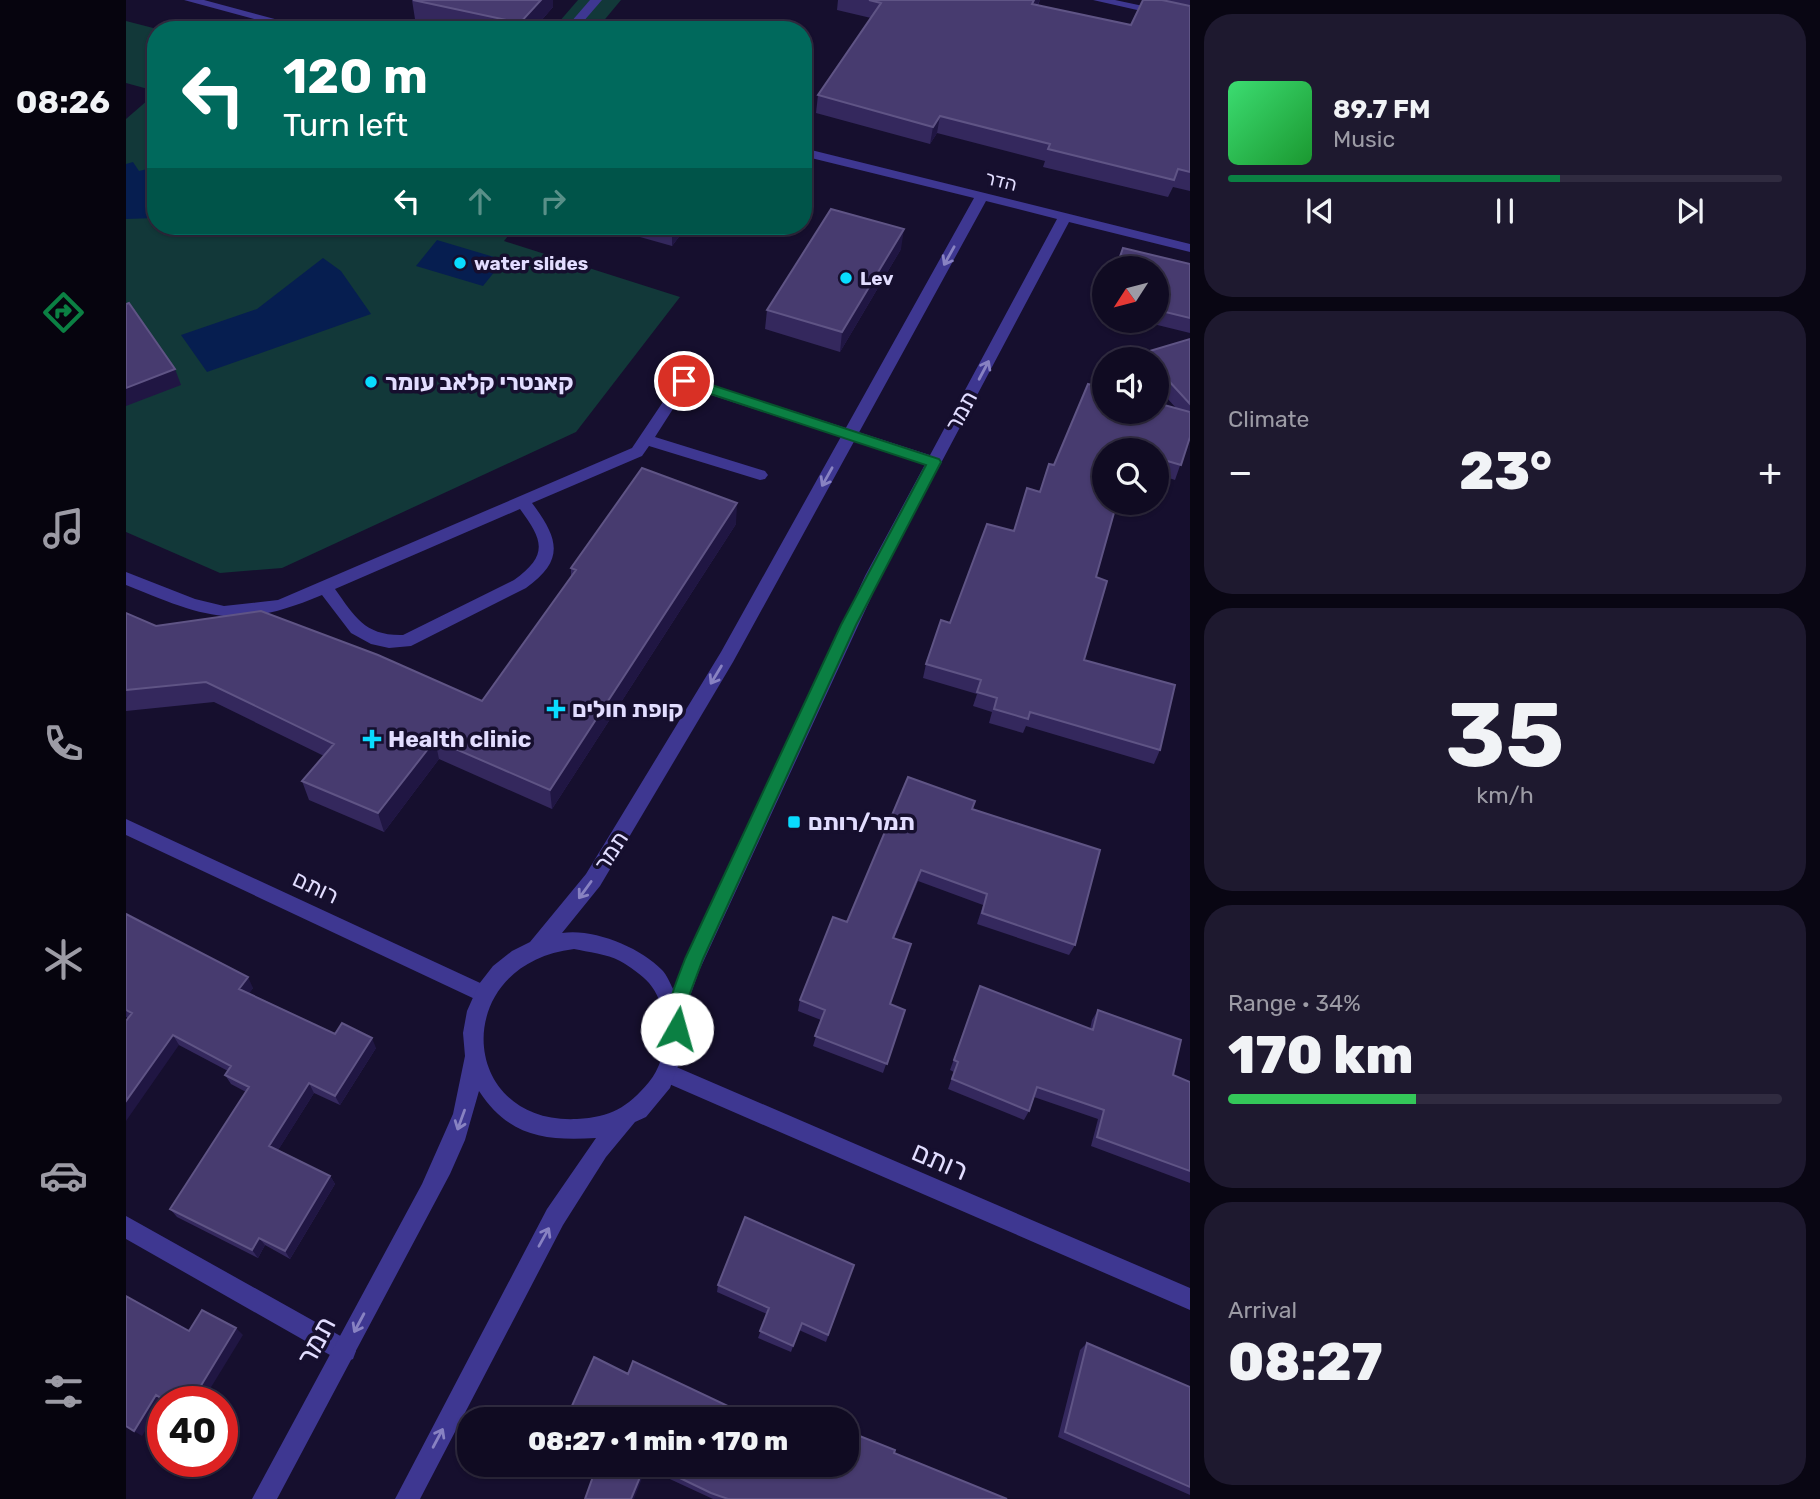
<!DOCTYPE html>
<html lang="en">
<head>
<meta charset="utf-8">
<style>
	:root { --surface:#100b22; --page:#1e192f; --text:#f1f3f6; --muted:#9c9ba5; --line:#302b40; --accent:#0b8043 }
	body { margin:0; font-family:Rubik,"Noto Sans Hebrew",sans-serif; background:var(--page); color:var(--text); height:100vh; display:flex; flex-direction:column; font-size:26px; white-space:nowrap }
	* { box-sizing:border-box; margin:0 }
	p { font-size:23px; color:var(--muted) }
	.icon { flex:none; width:38px; height:38px; fill:none; stroke:currentColor; stroke-width:2; stroke-linecap:round; stroke-linejoin:round }
	.map { position:relative; flex:1; overflow:hidden }
	.sheet { display:flex; flex-direction:column; gap:14px; padding:14px; background:#090613; width:630px }
	.sheet>* { flex:none }
	.hud { position:absolute; left:21px; top:21px; width:665px; height:214px; border-radius:28px; box-shadow:0 2px 5px #0004,0 0 0 2px var(--line); background:#00695c; color:#fff; overflow:hidden }
	.needle { width:46px; rotate:234deg }
	.buttons { position:absolute; left:966px; top:256px; display:grid; gap:14px }
	.buttons a { display:grid; place-items:center; width:77px; height:77px; border-radius:50%; background:var(--surface); box-shadow:0 2px 5px #0004,0 0 0 2px var(--line); font-size:35px }
	.speed { position:absolute; left:21px; top:1386px; display:flex; gap:14px; font-size:35px; font-weight:700; text-align:center }
	.speed>* { display:grid; place-content:center; width:91px; height:91px; border-radius:50%; background:var(--surface); box-shadow:0 2px 5px #0004,0 0 0 2px var(--line); line-height:1 }
	.speed .limit { border:10px solid #d22; background:#fff; color:#111 }
	.pin { position:absolute; display:grid; place-items:center; width:60px; height:60px; color:#fff; margin:-30px; border:4px solid #fff; border-radius:50%; box-shadow:0 2px 7px #0007 }
	.me { position:absolute; width:77px; margin:-38px; rotate:7deg; stroke-linejoin:round; filter:drop-shadow(0 0 5px #0008) }
	.turn { display:flex; align-items:center; gap:24px; height:147px; padding:0 21px; font-size:32px }
	.turn .icon { width:91px; height:91px; stroke-width:2.5 }
	.turn b { display:block; font-size:49px; line-height:60px }
	.lanes { display:flex; align-items:center; height:66px; padding:0 21px; background:#0003; justify-content:center; gap:35px; direction:ltr }
	.lanes .off { opacity:.35 }
	.big { font-size:52px; font-weight:800; line-height:1.1 }
	.sheet .tile { flex:1; display:flex; flex-direction:column; justify-content:center; gap:10px; min-width:0; padding:0 24px; border-radius:28px; background:var(--page) }
	.sheet .dial { align-items:center; gap:0 }
	.dial b { font-size:91px; line-height:1 }
	.song { display:flex; align-items:center; gap:21px }
	.cover { width:84px; height:84px; border-radius:10px; background:linear-gradient(135deg,hsl(140 70% 55%),hsl(130 70% 35%)) }
	.played { height:7px; border-radius:4px; background:linear-gradient(90deg,var(--accent) 60%,var(--line) 60%) }
	.keys { display:flex; justify-content:space-around; direction:ltr }
	.heat { display:flex; justify-content:space-between; align-items:center; font-size:38px; direction:ltr }
	.charge { height:10px; border-radius:5px; background:linear-gradient(90deg,#34c759 34%,var(--line) 0) }
	.trip { position:absolute; left:331px; top:1407px; width:402px; height:70px; border-radius:28px; background:var(--surface); box-shadow:0 2px 5px #0004,0 0 0 2px var(--line); font-weight:800; line-height:70px; text-align:center }
	main { display:flex; flex:1; min-height:0 }
	.menu { display:flex; flex-direction:column; width:126px; justify-content:space-around; align-items:center; background:#06040e; color:var(--muted) }
	.menu .icon { width:49px; height:49px }
	.menu .current { color:var(--accent) }
	.menu b { font-size:32px; color:var(--text) }
	.map>svg:first-child { display:block }
	.green { fill:#123839 }
	.water { fill:#061e50 }
	.lines { fill:none; stroke-linecap:round; stroke-linejoin:round }
	.service { fill:#3e3791; fill-rule:evenodd }
	.pedestrian { fill:#3e3791; fill-rule:evenodd }
	.minor { fill:#3e3791; fill-rule:evenodd }
	.tertiary { fill:#3e3791; fill-rule:evenodd }
	.wall { fill:#34285d }
	.shaded-wall { fill:#201643 }
	.building { fill:#473b6f; stroke:#5f5485; stroke-width:2 }
	.oneway { stroke:#8882c2 }
	.route { fill:#0b8043; stroke:#07532c; stroke-width:2 }
	.poi-dot { fill:#09dcff; stroke:#160f2e; stroke-width:2.5 }
	.labels { text-anchor:middle; dominant-baseline:central; stroke-width:7; stroke-linejoin:round; paint-order:stroke }
	.far-street-label { font-size:19px; fill:#e2ddff; stroke:#160f2e }
	.far-poi-label { font-size:19px; font-weight:bold; fill:#e2ddff; stroke:#160f2e; text-anchor:start }
	.poi-label { font-size:23px; font-weight:bold; fill:#e2ddff; stroke:#160f2e; text-anchor:start }
	.street-label { font-size:23px; fill:#e2ddff; stroke:#160f2e }
	.near-street-label { font-size:28px; fill:#e2ddff; stroke:#160f2e }
</style>
</head>
<body>
<main>
<nav class="menu">
<b>08:26</b>
<svg class="icon current" aria-label="directions" viewBox="0 0 24 24"><path d="M12 3l9 9-9 9-9-9zM9 14v-3h6M13 9l2 2-2 2"/></svg>
<svg class="icon" aria-label="music" viewBox="0 0 24 24"><path d="M9 18V5l10-2v13"/><circle cx="6" cy="18" r="3"/><circle cx="16" cy="16" r="3"/></svg>
<svg class="icon" aria-label="phone" viewBox="0 0 24 24"><path d="M5 4h4l2 5-3 2q2 4 5 5l2-3 5 2v4C11 20 4 13 5 4z"/></svg>
<svg class="icon" aria-label="climate" viewBox="0 0 24 24"><path d="M12 3v18M4 7l16 10M4 17L20 7"/></svg>
<svg class="icon" aria-label="car" viewBox="0 0 24 24"><path d="M5 17H2v-5l4-1 3-4h7l3 4 3 1v5h-3M9 17h6M6 11h13"/><circle cx="7" cy="17" r="2"/><circle cx="17" cy="17" r="2"/></svg>
<svg class="icon" aria-label="filters" viewBox="0 0 24 24"><path d="M4 7h16M4 17h16"/><circle cx="9" cy="7" r="2"/><circle cx="15" cy="17" r="2"/></svg>
</nav>
<div class="map">
<svg width="1064" height="1499" viewBox="0 0 1064 1499">
	<rect width="100%" height="100%" fill="#160f2e"/>
	<!-- green -->
	<path class="green" d="M452,0H495L470,30H426Z
		M0,21L35,30H30V82L22,89L0,83Z
		M30,93V226H390L378,241L554,297L450,432L156,568L94,573L0,532V119Z"/>
	<!-- water -->
	<path class="water" d="M7,162L13,171L30,167V218L0,219V164Z
		M311,240L378,260L357,286L290,266Z
		M197,258L215,271L245,314L81,372L55,335L131,309Z"/>
	<g class="lines">
		<!-- service -->
		<path class="service" d="M558,376L813,458L816,462L813,466H803L561,387L529,437L639,471L642,475L639,479L634,480L523,446L516,456L406,503C433,539 439,560 400,588L285,646L263,648L245,644L225,633L196,595C111,631 81,618 0,585V572L69,599L98,606L152,600L506,448L553,378ZM394,509C417,540 423,555 388,580L277,635C239,636 229,617 209,589Z
			M0,1216L227,1343L230,1351L227,1359L219,1362L211,1359L0,1239Z"/>
		<!-- pedestrian -->
		<path class="pedestrian" d="M464,0H476L450,30H438Z"/>
		<!-- minor -->
		<path class="minor" d="M967,0H989L1064,16V22Z
			M0,819L365,988L368,994L365,1000L358,1003L351,1000L0,835Z
			M541,1063L1064,1288V1310L534,1080L531,1073L534,1066Z"/>
		<!-- tertiary -->
		<path class="tertiary" d="M58,0H78L190,30H169Z
			M677,148L1064,244V252L943,222L755,576L573,971L564,996L559,1046L544,1088L520,1117L509,1122L480,1157L437,1225L294,1499H269L421,1209L470,1138C420,1141 383,1137 353,1091L339,1140L324,1174L151,1499H126L296,1184L327,1114L339,1056L337,1033L341,1011L353,984L367,966L386,951L404,942L460,874L595,652L848,198L677,156ZM860,201L931,219L739,576L547,989C544,983 541,975 536,970C514,947 467,928 436,933L474,886L607,662ZM448,949C462,952 481,954 494,961C503,966 517,976 523,983C545,1009 544,1057 523,1082C501,1108 485,1117 451,1119C331,1125 323,964 448,949Z"/>
	</g>
	<!-- wall -->
	<path class="wall" d="M286,0H427V7L407,30H337L289,19Z
		M712,0H914L912,5L1005,25L1017,0H1064V191L1047,187L1042,197L917,167L919,161L811,133L804,144L690,113L692,95L745,18L711,10Z
		M475,226H561L546,246Z
		M775,249L714,352L639,329L641,310Z
		M1064,264V333L1011,320H1031V268Z
		M1064,339V437L1049,480L1031,474V450H978L970,577L958,660L1034,750L1028,764L900,726L897,733L863,723L866,712L847,706L851,694L797,678L800,664L824,623L914,492L928,465L1050,408L1031,387V359H1015L1017,353Z
		M610,524L426,809L313,759L258,832L183,800L176,781L198,756L88,702L0,711V613L30,626L356,701L445,577V568Z
		M846,809L949,945L943,955L851,924L857,905L792,881L768,938L765,1004L779,1010L757,1073L687,1046L695,1020L672,1011L674,1000L721,922Z
		M0,914L127,988L123,993L209,1034L250,1048L214,1105L188,1093L152,1150L204,1176L209,1184L164,1259L139,1245L132,1258L51,1217L44,1209L120,1092L105,1084L99,1075L102,1071L0,1017Z
		M854,986L964,1029L966,1020L972,1010L1047,1075L1064,1082V1183L965,1146L972,1119L908,1097L903,1111L898,1120L822,1089L828,1072L824,1070Z
		M728,1265L700,1342L673,1330L665,1352L632,1338L641,1314L591,1292L592,1285Z
		M961,1343L1064,1387V1495L932,1437L954,1350Z
		M768,1453L881,1499H587L520,1468L469,1472L453,1465H721Z"/>
	<!-- shaded-wall -->
	<path class="shaded-wall" d="M415,0H427V7L407,30H395L394,23Z
		M908,0H914L902,21L906,4Z
		M814,116L811,133L804,144L807,127Z
		M551,226H561L546,246V233Z
		M778,229L775,249L714,352L716,332Z
		M49,369L55,385L0,406V388Z
		M611,503L610,524L426,809L424,790Z
		M309,740L313,759L258,832L252,813Z
		M795,870L792,881L764,949L767,938Z
		M122,977L127,988L119,999L113,989Z
		M47,1035L53,1045L0,1121V1101Z
		M246,1038L250,1048L214,1105L209,1096Z
		M183,1083L188,1093L149,1155L143,1146Z
		M204,1176L209,1184L164,1259L159,1251Z
		M133,1238L139,1245L132,1258L126,1250Z
		M110,1328L117,1335L76,1402H65Z
		M30,1395L38,1401L16,1436L8,1431Z
		M519,1465H520V1468L508,1499H505Z"/>
	<!-- building -->
	<path class="building" d="M287,0H415L394,23Z
		M743,0H908L906,4L1005,25L1017,0H1036L1064,6V172L1052,169L1048,180L922,149L924,144L814,116L807,127L692,95L755,3Z
		M705,209L778,229L716,332L641,310Z
		M522,226H551L546,233Z
		M997,248L1064,264V318L1031,310V268H990Z
		M3,303L49,369L0,388V304Z
		M1064,339V404L1031,368V359H1023L1017,353Z
		M962,384L978,388V411H1031V403L1064,412V437L1055,465L1031,458V450H978V502H991L970,577L981,581L958,660L1049,685L1034,750L904,712L902,719L868,709L871,698L851,692L855,680L800,664L815,620L824,623L861,524L888,531L901,488L914,492L923,464L928,465Z
		M516,468L611,503L424,790L309,740L252,813L176,781L208,744L80,682L0,690V613L30,626L135,611L252,655L356,701L450,570L445,568Z
		M782,777L849,801L846,809L974,850L949,945L856,913L861,894L795,870L767,938L785,944L764,1004L779,1010L761,1064L689,1036L699,1010L674,1000L707,917L721,922Z
		M0,914L122,977L113,989L209,1034L216,1023L246,1038L209,1096L183,1083L143,1146L204,1176L159,1251L133,1238L126,1250L44,1209L123,1087L99,1075L105,1066L47,1035L0,1101V1021L6,1013L0,1010Z
		M854,986L967,1030L972,1010L1055,1040L1047,1075L1064,1082V1171L971,1137L978,1110L911,1087L903,1111L826,1079L832,1062L828,1060Z
		M619,1217L728,1265L702,1335L676,1323L667,1346L634,1331L643,1308L592,1285Z
		M0,1296L63,1331L76,1310L110,1328L65,1402H41L30,1395L8,1431L0,1426Z
		M961,1343L1064,1387V1487L939,1432Z
		M468,1357L502,1374L507,1361L604,1407L601,1415L613,1419H440Z
		M721,1431L769,1450L768,1453L881,1499H602L585,1493L527,1465H721Z
		M464,1465H519L505,1499H459L470,1468Z"/>
	<!-- one-way arrows -->
	<defs><path id="oneway-shaft" d="M-6 0H5M1.5-3L5.5 0L1.5 3" fill="none" stroke-width="1.6" stroke-linecap="round" stroke-linejoin="round" transform="scale(1.75)"/></defs>
	<g class="oneway">
		<use href="#oneway-shaft" transform="translate(823 256) rotate(119)"/>
		<use href="#oneway-shaft" transform="translate(858 370) rotate(-62)"/>
		<use href="#oneway-shaft" transform="translate(701 477) rotate(119)"/>
		<use href="#oneway-shaft" transform="translate(590 675) rotate(121)"/>
		<use href="#oneway-shaft" transform="translate(459 890) rotate(126)"/>
		<use href="#oneway-shaft" transform="translate(335 1120) rotate(110)"/>
		<use href="#oneway-shaft" transform="translate(418 1237) rotate(-61)"/>
		<use href="#oneway-shaft" transform="translate(233 1323) rotate(118)"/>
		<use href="#oneway-shaft" transform="translate(312 1438) rotate(-62)"/>
	</g>
	<!-- route -->
	<path class="route" d="M558,376L813,459L815,462L730,625L577,959L563,996L557,1035L551,1037L544,1035C535,1015 552,978 559,959L715,625L800,465L554,384L552,381Z"/>
	<!-- markers -->
	<g class="poi-dot">
		<circle cx="334" cy="263" r="7"/>
		<circle cx="720" cy="278" r="7"/>
		<circle cx="245" cy="382" r="7"/>
		<path d="M426.5 698.5h7v7h7v7h-7v7h-7v-7h-7v-7h7z"/>
		<path d="M242.5 728.5h7v7h7v7h-7v7h-7v-7h-7v-7h7z"/>
		<rect x="661" y="815" width="14" height="14" rx="3.5"/>
	</g>
	<g class="labels">
		<!-- far-street labels -->
		<g class="far-street-label">
			<text transform="translate(875 181) rotate(14)">הדר</text>
		</g>
		<!-- far-poi labels -->
		<g class="far-poi-label">
			<text x="348" y="263">water slides</text>
			<text x="734" y="278">Lev</text>
		</g>
		<!-- poi labels -->
		<g class="poi-label">
			<text x="259" y="382">קאנטרי קלאב עומר</text>
			<text x="446" y="709">קופת חולים</text>
			<text x="262" y="739">Health clinic</text>
			<text x="682" y="822">תמר/רותם</text>
		</g>
		<!-- street labels -->
		<g class="street-label">
			<text transform="translate(835 411) rotate(-62)">תמר</text>
			<text transform="translate(485 851) rotate(-57)">תמר</text>
			<text transform="translate(190 887) rotate(25)">רותם</text>
		</g>
		<!-- near-street labels -->
		<g class="near-street-label">
			<text transform="translate(814 1161) rotate(23)">רותם</text>
			<text transform="translate(190 1341) rotate(-62)">תמר</text>
		</g>
	</g>
</svg>
<div class="buttons">
<a><svg class="needle" viewBox="-14 -14 28 28"><path d="M0-13l5 13h-10z" fill="#e53935"/><path d="M0 13l5-13h-10z" fill="#9c9ba5"/></svg></a>
<a><svg class="icon" aria-label="sound" viewBox="0 0 24 24"><path d="M4 9h4l5-4v14l-5-4H4zM17 9q2 3 0 6"/></svg></a>
<a><svg class="icon" aria-label="search" viewBox="0 0 24 24"><circle cx="10" cy="10" r="6"/><path d="M15 15l6 6"/></svg></a>
</div>
<div class="speed"><div class="limit">40</div></div>
<div class="pin" style="left:558px;top:381px;background:#d93025"><svg class="icon" aria-label="arrive" viewBox="0 0 24 24"><path d="M6 21V4h12l-3 4 3 4H6"/></svg></div>
<svg class="me" style="left:551px;top:1029px" viewBox="-20 -20 40 40"><circle r="19" fill="#fff"/><path d="M0-13L10 11 0 6-10 11z" fill="#0b8043"/></svg>
<div class="trip">08:27 · 1 min · 170 m</div>
<div class="hud">
<div class="turn"><svg class="icon" aria-label="left" viewBox="0 0 24 24"><path d="M17 20v-9H6M10 6l-5 5 5 5"/></svg><div><b>120 m</b>Turn left</div></div>
<div class="lanes"><svg class="icon" aria-label="left" viewBox="0 0 24 24"><path d="M17 20v-9H6M10 6l-5 5 5 5"/></svg><svg class="icon off" aria-label="ahead" viewBox="0 0 24 24"><path d="M12 20V5M6 11l6-6 6 6"/></svg><svg class="icon off" aria-label="right" viewBox="0 0 24 24"><path d="M7 20v-9h11M14 6l5 5-5 5"/></svg></div>
</div>
</div>
<section class="sheet">
<div class="tile">
<div class="song"><i class="cover"></i><div><b>89.7 FM</b><p>Music</p></div></div>
<div class="played"></div>
<div class="keys"><svg class="icon" aria-label="previous" viewBox="0 0 24 24"><path d="M18 5L8 12l10 7zM5 5v14"/></svg><svg class="icon" aria-label="pause" viewBox="0 0 24 24"><path d="M8 5v14M16 5v14"/></svg><svg class="icon" aria-label="next" viewBox="0 0 24 24"><path d="M6 5l10 7-10 7zM19 5v14"/></svg></div>
</div>
<div class="tile"><p>Climate</p>
<div class="heat"><a>−</a><b class="big">23°</b><a>+</a></div>
</div>
<div class="tile dial"><b>35</b><p>km/h</p></div>
<div class="tile"><p>Range · 34%</p><b class="big">170 km</b><div class="charge"></div></div>
<div class="tile"><p>Arrival</p><b class="big">08:27</b></div>
</section>
</main>
</body>
</html>
